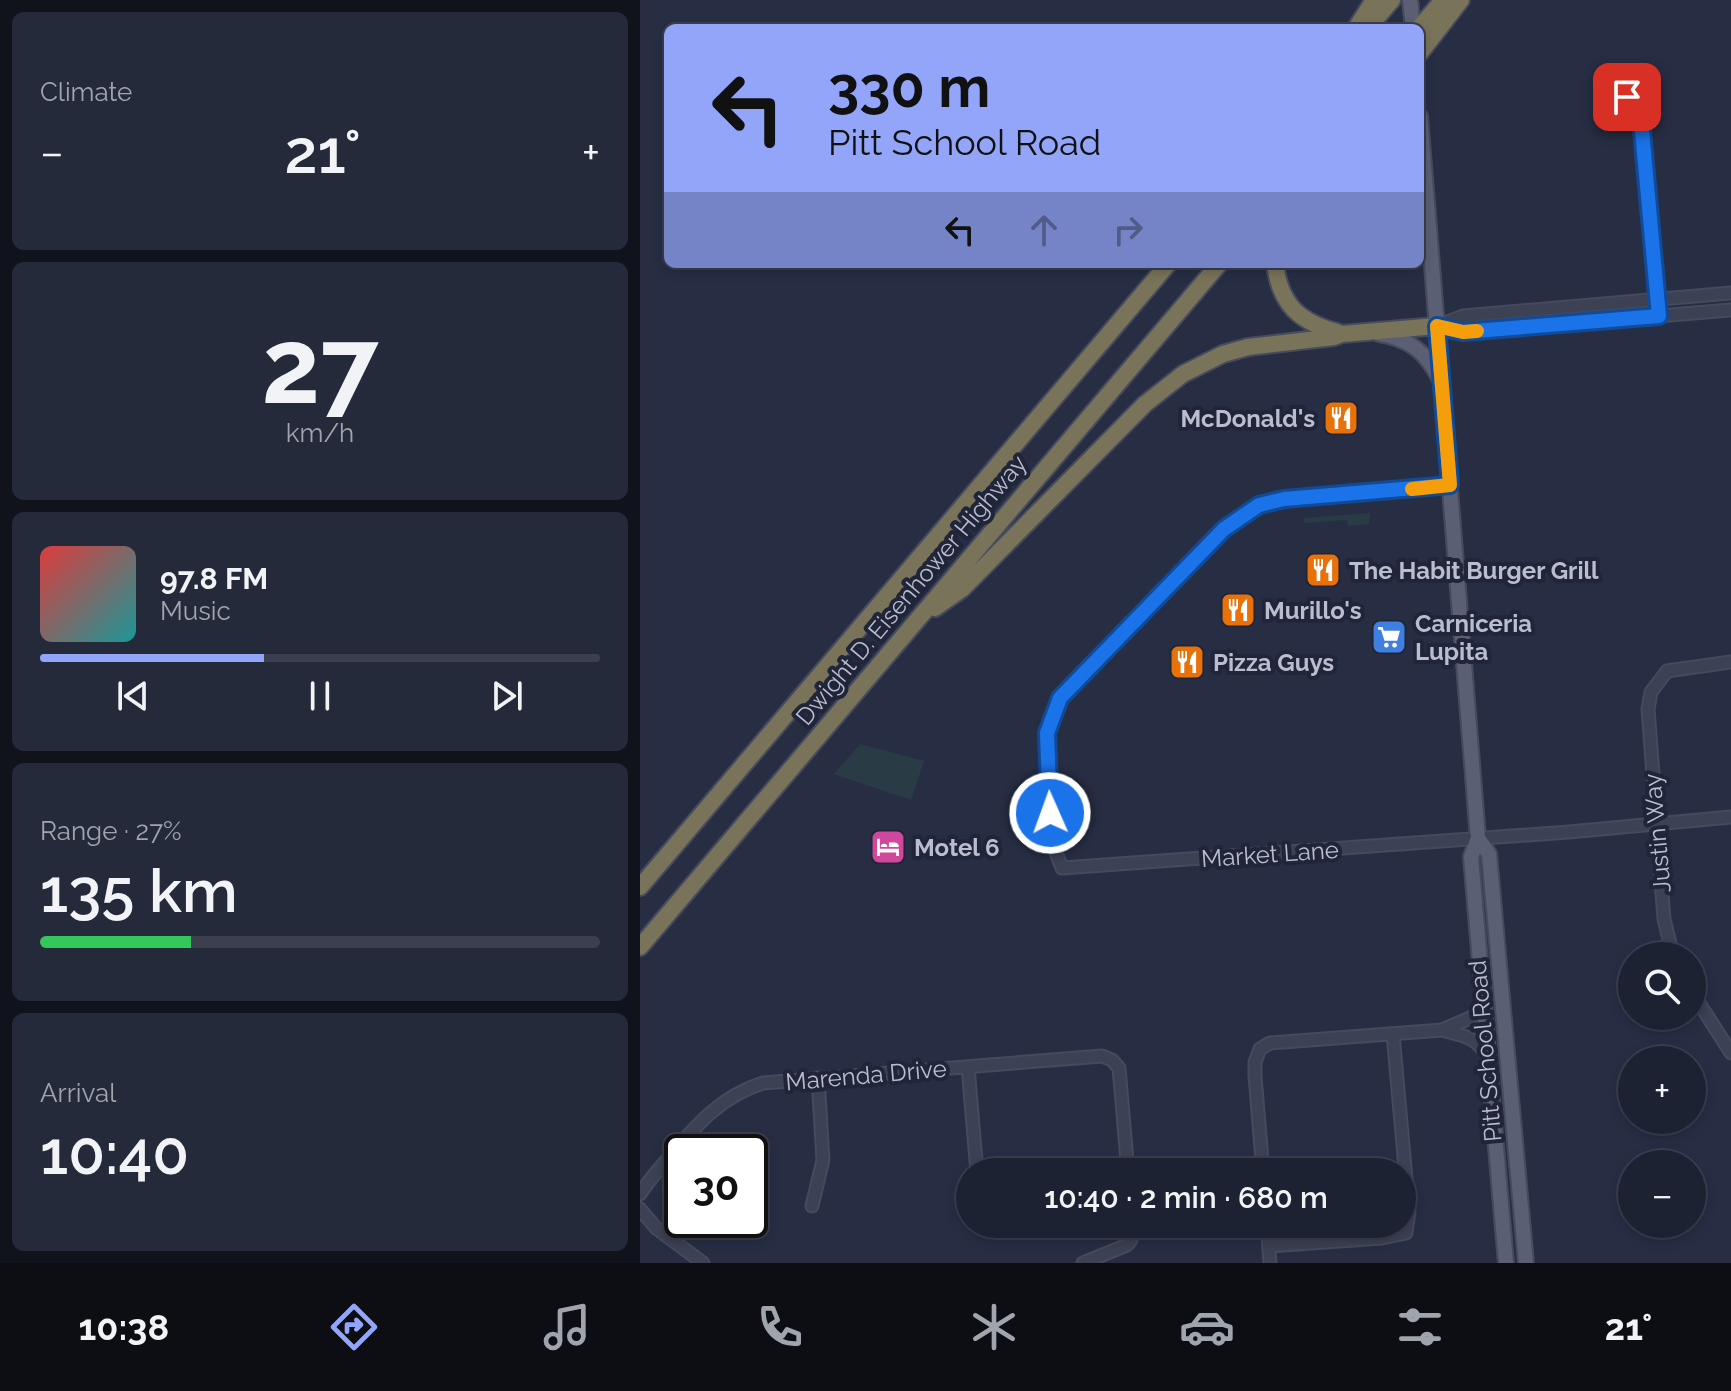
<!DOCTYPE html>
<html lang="en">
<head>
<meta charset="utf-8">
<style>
	:root { --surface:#1d2233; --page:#252a3b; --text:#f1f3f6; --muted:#a0a4ac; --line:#3b3f4e; --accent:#92a5f9 }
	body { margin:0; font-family:Raleway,sans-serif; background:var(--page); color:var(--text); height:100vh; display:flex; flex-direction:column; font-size:30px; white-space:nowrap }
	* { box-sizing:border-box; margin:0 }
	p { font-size:26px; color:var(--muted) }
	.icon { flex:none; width:44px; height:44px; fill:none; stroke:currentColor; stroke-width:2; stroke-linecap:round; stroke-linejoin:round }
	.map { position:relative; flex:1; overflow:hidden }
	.details { display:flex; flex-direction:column; gap:12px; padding:12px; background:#10131c; width:640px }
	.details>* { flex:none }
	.banner { position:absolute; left:24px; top:24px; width:760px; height:244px; border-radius:12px; box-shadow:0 4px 12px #0003,0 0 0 2px var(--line); background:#92a5f9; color:#111; overflow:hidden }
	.fabs { position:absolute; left:978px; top:942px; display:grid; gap:16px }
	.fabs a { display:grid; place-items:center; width:88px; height:88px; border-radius:50%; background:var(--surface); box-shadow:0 4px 12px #0003,0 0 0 2px var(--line); font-size:40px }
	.speed { position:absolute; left:24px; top:1134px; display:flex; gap:16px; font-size:40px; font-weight:700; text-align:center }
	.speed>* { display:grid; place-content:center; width:104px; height:104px; border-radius:50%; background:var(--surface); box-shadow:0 4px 12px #0003,0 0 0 2px var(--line); line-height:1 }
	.speed .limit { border:4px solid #111; border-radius:12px; background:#fff; color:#111 }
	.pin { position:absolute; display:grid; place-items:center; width:68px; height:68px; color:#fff; margin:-34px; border-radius:16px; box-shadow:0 4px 12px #0006 }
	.me { position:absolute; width:88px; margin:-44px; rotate:358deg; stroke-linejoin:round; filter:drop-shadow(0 0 6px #0008) }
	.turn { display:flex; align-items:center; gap:28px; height:168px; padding:0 32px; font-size:36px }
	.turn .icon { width:104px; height:104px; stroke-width:2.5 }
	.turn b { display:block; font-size:56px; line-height:68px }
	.lanes { display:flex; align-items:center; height:76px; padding:0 32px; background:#0003; justify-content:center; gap:40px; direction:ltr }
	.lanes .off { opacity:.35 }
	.big { font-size:60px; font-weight:600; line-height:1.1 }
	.details .tile { flex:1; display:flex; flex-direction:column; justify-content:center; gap:12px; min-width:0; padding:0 28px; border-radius:12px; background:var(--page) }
	.details .dial { align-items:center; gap:0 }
	.dial b { font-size:104px; line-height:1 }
	.song { display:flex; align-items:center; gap:24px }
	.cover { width:96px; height:96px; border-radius:12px; background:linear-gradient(135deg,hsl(0 70% 55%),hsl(180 70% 35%)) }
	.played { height:8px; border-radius:4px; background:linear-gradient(90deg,var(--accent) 40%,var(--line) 40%) }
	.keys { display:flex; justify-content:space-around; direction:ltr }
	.heat { display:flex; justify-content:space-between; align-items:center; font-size:44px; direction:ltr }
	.charge { height:12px; border-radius:6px; background:linear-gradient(90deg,#34c759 27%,var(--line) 0) }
	.trip { position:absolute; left:316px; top:1158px; width:460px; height:80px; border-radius:40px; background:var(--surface); box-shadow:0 4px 12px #0003,0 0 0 2px var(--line); font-weight:600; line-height:80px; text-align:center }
	.dock { display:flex; height:128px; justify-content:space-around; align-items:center; background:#0c0e14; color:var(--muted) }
	.dock .icon { width:56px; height:56px }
	.dock .on { color:var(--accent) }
	.dock b { font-size:36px; color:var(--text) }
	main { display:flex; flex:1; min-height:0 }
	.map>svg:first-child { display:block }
	.green { fill:#293c45 }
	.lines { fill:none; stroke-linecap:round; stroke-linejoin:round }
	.minor-casing { stroke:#454a5d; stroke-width:15 }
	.major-casing { stroke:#454a5d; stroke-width:18 }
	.highway-casing { stroke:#464b5e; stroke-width:20 }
	.minor { stroke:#3c4153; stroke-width:11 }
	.major { stroke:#5a5f73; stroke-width:14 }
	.highway { stroke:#797359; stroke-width:16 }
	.route-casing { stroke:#114b97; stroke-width:20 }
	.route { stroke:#1a73e8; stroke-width:14 }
	.slow { stroke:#f59e0b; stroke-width:14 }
	.labels { text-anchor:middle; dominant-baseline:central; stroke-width:8; stroke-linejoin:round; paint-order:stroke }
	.poi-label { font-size:24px; font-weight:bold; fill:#b9bdcd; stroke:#202539; text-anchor:start }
	.street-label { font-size:24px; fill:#b9bdcd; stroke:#202539 }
</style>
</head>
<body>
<main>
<section class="details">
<div class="tile"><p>Climate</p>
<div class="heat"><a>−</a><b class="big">21°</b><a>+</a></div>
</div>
<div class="tile dial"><b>27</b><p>km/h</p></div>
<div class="tile">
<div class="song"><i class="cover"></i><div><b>97.8 FM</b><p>Music</p></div></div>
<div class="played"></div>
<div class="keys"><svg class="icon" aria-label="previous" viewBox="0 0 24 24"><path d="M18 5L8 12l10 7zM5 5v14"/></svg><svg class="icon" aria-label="pause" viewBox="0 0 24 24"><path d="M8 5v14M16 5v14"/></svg><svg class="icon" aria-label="next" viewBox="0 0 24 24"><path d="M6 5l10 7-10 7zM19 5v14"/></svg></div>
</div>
<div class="tile"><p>Range · 27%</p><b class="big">135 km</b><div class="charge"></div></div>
<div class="tile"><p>Arrival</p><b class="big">10:40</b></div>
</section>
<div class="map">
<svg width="1091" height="1263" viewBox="0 0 1091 1263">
	<rect width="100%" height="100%" fill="#272e44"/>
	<!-- green -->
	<path class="green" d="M730,513L729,524L708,526L707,520L664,523V518Z
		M220,744L284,761L271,800L194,774Z"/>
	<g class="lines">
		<defs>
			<path id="minor" d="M987,97L1001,120L1019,316
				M797,326L823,316L1091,293
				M798,326L823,332L1091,310
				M810,485L644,499L619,505L584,529L420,698L407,733L411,840L422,868L929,832L1091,817
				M1033,956L1024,919L1008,709L1011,692L1027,671L1091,662
				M1052,992L1091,1053
				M802,1030C824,1036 834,1036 847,1055
				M328,1067L337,1172
				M623,1172L615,1076V1062L620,1049L630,1043L802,1030L830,1018L838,1012L844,1002
				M0,1194C9,1180 20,1168 31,1155C58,1123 82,1096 123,1083L462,1056L472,1060L479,1068L488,1172
				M172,1206L183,1160L178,1078
				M0,1209L16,1228L63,1263
				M627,1224L630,1263
				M629,1246L742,1238L766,1233L769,1212L753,1034
				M443,1263L487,1245L491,1240L492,1224"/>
			<path id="major" d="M770,0L773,28
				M780,116L838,838L831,857L866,1263
				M739,334C768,338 786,352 799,378
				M838,838L849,854L886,1263"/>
			<path id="highway" d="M716,28L734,0
				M728,28L752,0
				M779,28L803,0
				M780,53L821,0
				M635,264C640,304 659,322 697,332
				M295,608L322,589L505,404L543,374L583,354L608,347L694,337L702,334L797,326
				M0,887L528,264
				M0,947L579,264"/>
		</defs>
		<!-- minor casing -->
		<use href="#minor" class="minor-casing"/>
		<!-- major casing -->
		<use href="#major" class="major-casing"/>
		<!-- highway casing -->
		<use href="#highway" class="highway-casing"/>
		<!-- minor -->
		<use href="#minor" class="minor"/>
		<!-- major -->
		<use href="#major" class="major"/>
		<!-- highway -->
		<use href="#highway" class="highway"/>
	</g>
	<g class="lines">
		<defs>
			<path id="route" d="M410,813L407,733L420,698L584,529L619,505L644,499L810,485L797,326L823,332L1019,316L1001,120L987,97"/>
		</defs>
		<!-- route casing -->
		<use href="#route" class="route-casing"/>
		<!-- route -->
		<use href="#route" class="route"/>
		<!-- slow -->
		<path class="slow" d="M772,489L810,485L797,326L823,332L837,331"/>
	</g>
	<!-- icons -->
	<defs>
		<symbol id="restaurant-square" viewBox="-11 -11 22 22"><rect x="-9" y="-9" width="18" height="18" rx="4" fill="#e8710a" stroke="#202539"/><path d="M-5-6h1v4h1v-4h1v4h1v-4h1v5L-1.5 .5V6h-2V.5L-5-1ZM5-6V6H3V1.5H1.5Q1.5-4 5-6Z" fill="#fff"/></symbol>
		<symbol id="supermarket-square" viewBox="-11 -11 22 22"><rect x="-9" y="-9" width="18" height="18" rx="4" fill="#3f7fe0" stroke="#202539"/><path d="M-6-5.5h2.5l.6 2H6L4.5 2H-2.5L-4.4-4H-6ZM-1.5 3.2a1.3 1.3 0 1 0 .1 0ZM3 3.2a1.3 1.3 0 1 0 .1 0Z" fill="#fff"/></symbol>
		<symbol id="hotel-square" viewBox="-11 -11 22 22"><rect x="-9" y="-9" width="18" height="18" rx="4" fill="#d1479c" stroke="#202539"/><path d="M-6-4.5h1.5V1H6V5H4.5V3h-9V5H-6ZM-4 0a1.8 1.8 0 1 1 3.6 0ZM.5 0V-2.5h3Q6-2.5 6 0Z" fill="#fff"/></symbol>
	</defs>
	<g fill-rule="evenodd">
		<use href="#restaurant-square" x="681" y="398" width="40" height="40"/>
		<use href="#restaurant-square" x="663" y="550" width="40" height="40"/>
		<use href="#restaurant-square" x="578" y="590" width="40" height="40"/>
		<use href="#supermarket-square" x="729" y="617" width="40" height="40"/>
		<use href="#restaurant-square" x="527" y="642" width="40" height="40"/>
		<use href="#hotel-square" x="228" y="827" width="40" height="40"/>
	</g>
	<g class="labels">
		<!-- poi labels -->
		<g class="poi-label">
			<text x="675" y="418" text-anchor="end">McDonald's</text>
			<text x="709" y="570">The Habit Burger Grill</text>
			<text x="624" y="610">Murillo's</text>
			<text x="775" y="623">Carniceria<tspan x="775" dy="28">Lupita</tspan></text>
			<text x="573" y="662">Pizza Guys</text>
			<text x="274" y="847">Motel 6</text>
		</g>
		<!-- street labels -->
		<g class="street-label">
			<text transform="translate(271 590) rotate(-50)">Dwight D. Eisenhower Highway</text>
			<text transform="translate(1017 833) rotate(-95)">Justin Way</text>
			<text transform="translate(630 854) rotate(-4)">Market Lane</text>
			<text transform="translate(845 1051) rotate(-95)">Pitt School Road</text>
			<text transform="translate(226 1075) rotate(-5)">Marenda Drive</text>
		</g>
	</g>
</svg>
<div class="fabs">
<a><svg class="icon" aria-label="search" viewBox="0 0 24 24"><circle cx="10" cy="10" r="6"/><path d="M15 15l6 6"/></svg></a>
<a>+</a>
<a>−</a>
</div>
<div class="speed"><div class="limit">30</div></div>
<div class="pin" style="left:987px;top:97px;background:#d93025"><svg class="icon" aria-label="arrive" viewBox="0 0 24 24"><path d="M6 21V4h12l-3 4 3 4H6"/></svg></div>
<svg class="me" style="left:410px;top:813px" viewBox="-20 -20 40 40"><circle r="17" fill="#1a73e8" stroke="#fff" stroke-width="3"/><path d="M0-11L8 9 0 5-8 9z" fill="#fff"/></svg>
<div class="trip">10:40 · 2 min · 680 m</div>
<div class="banner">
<div class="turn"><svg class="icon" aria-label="left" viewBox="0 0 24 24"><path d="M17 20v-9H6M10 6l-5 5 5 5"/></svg><div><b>330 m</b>Pitt School Road</div></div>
<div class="lanes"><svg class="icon" aria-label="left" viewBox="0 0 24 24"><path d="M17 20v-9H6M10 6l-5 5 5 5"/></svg><svg class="icon off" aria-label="ahead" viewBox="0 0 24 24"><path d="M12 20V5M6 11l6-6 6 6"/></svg><svg class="icon off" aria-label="right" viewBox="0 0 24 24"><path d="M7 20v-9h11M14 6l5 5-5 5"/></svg></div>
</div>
</div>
</main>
<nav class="dock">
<b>10:38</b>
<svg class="icon on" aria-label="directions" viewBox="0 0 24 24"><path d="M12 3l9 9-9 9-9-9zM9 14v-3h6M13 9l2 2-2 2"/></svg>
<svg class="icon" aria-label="music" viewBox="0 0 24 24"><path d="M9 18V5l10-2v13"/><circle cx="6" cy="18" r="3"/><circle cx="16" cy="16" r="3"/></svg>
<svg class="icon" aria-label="phone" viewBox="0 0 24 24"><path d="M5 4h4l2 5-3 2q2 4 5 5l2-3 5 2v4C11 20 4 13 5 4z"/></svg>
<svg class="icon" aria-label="climate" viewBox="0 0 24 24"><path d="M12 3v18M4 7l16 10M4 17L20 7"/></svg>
<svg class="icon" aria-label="car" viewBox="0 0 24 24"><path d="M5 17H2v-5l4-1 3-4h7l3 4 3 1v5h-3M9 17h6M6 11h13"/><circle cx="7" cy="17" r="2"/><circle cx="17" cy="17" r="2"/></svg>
<svg class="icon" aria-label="filters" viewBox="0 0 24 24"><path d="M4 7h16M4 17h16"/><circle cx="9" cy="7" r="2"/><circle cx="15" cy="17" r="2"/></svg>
<b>21°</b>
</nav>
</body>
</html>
